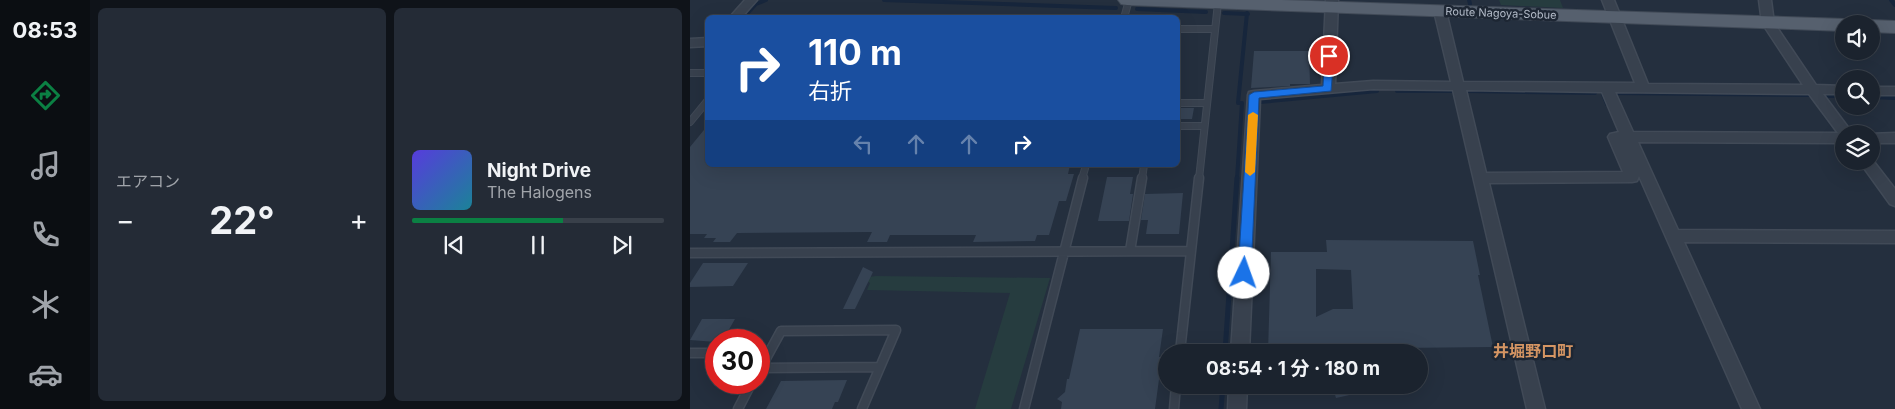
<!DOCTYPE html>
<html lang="ja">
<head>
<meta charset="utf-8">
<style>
	:root { --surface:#1b232e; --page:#242b36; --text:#f1f3f6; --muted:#a0a4aa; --line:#39404a; --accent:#0b8043 }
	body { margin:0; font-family:Inter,"Noto Sans JP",sans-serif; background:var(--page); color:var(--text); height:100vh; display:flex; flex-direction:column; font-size:19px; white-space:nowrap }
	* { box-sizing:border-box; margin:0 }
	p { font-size:16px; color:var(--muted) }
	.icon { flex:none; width:28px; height:28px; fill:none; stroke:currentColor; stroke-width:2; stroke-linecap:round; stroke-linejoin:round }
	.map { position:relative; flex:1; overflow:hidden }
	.panel { display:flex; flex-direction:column; gap:8px; padding:8px; background:#0f1319; width:600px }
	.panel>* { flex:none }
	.guide { position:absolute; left:15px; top:15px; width:475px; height:152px; border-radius:8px; box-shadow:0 5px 20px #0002,0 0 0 1px var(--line); background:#1a4fa0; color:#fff; overflow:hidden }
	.controls { position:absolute; left:1145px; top:15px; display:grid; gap:10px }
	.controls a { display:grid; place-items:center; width:45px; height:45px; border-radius:50%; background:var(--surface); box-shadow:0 5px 20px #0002,0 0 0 1px var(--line); font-size:25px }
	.speed { position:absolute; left:15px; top:329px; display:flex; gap:10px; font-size:25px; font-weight:700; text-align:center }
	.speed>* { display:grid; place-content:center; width:65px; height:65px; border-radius:50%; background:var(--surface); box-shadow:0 5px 20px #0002,0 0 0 1px var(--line); line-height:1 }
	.speed .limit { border:8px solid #d22; background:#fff; color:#111 }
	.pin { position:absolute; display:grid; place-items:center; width:42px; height:42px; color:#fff; margin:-21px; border:2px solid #fff; border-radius:50%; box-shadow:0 1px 5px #0007 }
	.me { position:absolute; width:55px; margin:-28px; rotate:3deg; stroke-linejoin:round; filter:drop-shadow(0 0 4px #0008) }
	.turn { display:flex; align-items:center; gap:18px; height:105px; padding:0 20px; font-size:22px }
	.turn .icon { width:65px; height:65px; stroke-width:2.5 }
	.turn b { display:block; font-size:35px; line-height:42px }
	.lanes { display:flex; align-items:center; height:48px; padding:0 20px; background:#0003; justify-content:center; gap:25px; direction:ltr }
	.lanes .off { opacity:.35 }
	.big { font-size:38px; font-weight:700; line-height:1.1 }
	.panel .tile { flex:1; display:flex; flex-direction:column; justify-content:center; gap:8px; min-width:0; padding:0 18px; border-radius:8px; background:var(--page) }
	.song { display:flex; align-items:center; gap:15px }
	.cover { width:60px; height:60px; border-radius:8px; background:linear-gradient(135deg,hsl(250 70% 55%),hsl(190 70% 35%)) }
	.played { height:5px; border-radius:2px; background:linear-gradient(90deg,var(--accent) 60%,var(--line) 60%) }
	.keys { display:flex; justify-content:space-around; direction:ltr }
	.heat { display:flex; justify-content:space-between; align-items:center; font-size:28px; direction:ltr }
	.panel .tiles { flex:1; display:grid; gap:8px; grid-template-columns:repeat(2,1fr) }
	.trip { position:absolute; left:468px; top:344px; width:270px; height:50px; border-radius:25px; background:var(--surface); box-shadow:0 5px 20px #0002,0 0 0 1px var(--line); font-weight:700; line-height:50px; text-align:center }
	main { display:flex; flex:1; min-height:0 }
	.menu { display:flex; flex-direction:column; width:90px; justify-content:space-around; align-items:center; background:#0b0e12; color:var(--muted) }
	.menu .icon { width:35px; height:35px }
	.menu .selected { color:var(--accent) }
	.menu b { font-size:22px; color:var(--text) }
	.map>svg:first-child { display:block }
	.green { fill:#263c3f }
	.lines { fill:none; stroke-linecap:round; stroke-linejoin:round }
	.stream-far1 { stroke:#17263c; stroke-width:4 }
	.stream { stroke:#17263c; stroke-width:5 }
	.building { fill:#364354; fill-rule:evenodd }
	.service-far1-casing { stroke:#414a57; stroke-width:8 }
	.service-casing { stroke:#414a57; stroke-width:11 }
	.minor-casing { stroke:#414a57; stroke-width:3 }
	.primary-casing { stroke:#414a57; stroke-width:2 }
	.service-far1 { stroke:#38414e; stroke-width:6 }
	.service { stroke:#38414e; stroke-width:8 }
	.minor { fill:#38414e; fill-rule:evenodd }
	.primary { fill:#56606e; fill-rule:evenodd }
	.route { fill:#1a73e8; stroke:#114b97 }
	.slow { fill:#f59e0b }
	.labels { text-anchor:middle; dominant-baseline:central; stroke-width:5; stroke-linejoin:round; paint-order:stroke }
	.far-street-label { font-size:11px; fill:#b4bcc9; stroke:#1d2633 }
	.quarter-label { font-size:16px; font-weight:bold; fill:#d59563; stroke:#1d2633 }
</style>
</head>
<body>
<main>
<nav class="menu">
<b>08:53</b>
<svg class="icon selected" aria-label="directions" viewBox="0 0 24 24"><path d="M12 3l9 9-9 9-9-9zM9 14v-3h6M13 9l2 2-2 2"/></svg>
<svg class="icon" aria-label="music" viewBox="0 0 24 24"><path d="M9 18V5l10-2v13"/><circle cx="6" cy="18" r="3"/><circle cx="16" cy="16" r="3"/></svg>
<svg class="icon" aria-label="phone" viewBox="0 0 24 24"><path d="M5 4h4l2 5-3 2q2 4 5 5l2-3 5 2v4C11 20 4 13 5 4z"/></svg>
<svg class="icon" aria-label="climate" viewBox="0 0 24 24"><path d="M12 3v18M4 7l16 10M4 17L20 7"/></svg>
<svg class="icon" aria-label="car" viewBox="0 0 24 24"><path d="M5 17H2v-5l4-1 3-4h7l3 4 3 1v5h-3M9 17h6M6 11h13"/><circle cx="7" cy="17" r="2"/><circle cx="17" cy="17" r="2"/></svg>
</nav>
<section class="panel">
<div class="tiles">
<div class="tile"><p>エアコン</p>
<div class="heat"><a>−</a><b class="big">22°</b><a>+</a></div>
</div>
<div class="tile">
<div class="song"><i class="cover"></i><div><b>Night Drive</b><p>The Halogens</p></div></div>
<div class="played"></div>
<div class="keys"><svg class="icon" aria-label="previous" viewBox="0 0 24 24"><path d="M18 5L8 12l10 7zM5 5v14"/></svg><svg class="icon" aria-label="pause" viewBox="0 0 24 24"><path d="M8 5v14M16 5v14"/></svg><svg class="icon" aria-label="next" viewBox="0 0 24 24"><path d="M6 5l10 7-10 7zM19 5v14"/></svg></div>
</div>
</div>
</section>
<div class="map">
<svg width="1205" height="409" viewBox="0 0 1205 409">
	<rect width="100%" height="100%" fill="#242f3e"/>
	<!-- green -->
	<path class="green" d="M809,0H870L873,8L811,5Z
		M186,276L360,278L321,409H285L320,293L177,290L180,283L177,281L179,277Z"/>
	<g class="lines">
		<!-- stream-far1 -->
		<path class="stream-far1" d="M194,0L426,8
			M779,0L780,4
			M1201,0L1205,5
			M447,9L516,12
			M534,13L558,14
			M53,18L66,4L76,0
			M707,91H761
			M778,91L905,93
			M923,93L1119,95
			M913,94L917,104
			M1136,96H1154
			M1181,97L1205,98
			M570,102L687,91
			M547,179L552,103H548L557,13"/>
		<!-- stream -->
		<path class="stream" d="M535,352L547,178
			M531,409L533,385"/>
	</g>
	<!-- building -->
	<path class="building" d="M564,51H619L620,84H600V86L561,88Z
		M488,108H504L502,119H488Z
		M18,125V165H380L378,174H384L376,201H369L359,235H347L345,241L283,242L286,235H200L197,242H177L182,232L47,233L40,242H23L26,238H14L17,234H0V147Z
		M417,177H443L440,194H443L439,221H408Z
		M493,193L489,234H456L458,220H451L455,194Z
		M636,240L783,241L790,275H788L803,347L708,348L704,352H578L581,252H637ZM626,269L661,270L663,309H643L626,317Z
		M13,263H58L43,286L0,287V283Z
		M173,267L183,272L165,309H153Z
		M12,319H45L33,340H26V342L0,340Z
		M390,329H473L469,357H472L465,409H371L372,402L367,399L375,392L377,379H379Z
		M157,380L148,402H145L142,409H76L91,381Z
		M642,385H681L682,390L646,398Z"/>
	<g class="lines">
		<defs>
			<path id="service-far1" d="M434,18L439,0
				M488,29H525
				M0,73H18
				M488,103H517
				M0,122L18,100
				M488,126H514
				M392,179L396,165
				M452,179L454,165
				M509,179L528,3"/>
			<path id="service" d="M440,251L452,178
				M0,253L501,251
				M490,352L509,178
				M0,353H26
				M70,368L190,367
				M69,371L91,331L206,330L172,409
				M48,409L62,382
				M334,409L393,178
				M484,409L486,385"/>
			<path id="minor" d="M55,0H67L51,18H39Z
				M636,0H648L645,84L683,81L761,82L744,11L750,8L756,11L773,82L945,83L912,0H924L958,84L1113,85L1072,23L1069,0H1081L1084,23L1126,85L1154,86V94H1133L1163,134H1154V143L948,142L988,230L1205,231V243L994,242L1070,409H1052L949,176L947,181L942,182L799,183L855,409H837L763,90L683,89L570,99L559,352H541L558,95L559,92L564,91L632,85ZM776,90L912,92L929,132L920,134L918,137L933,172L796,173ZM925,92L1119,94L1148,133L943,132Z
				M18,38V46L0,47V39Z
				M1181,87H1205V95H1181Z
				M1205,133V143H1181V134H1179Z
				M1181,158L1205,189V206L1200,204L1169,161H1181Z
				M539,385H557L556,409H538Z"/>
			<path id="primary" d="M428,0H592L1154,19L1161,21L1162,24H1154V31L437,5L431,4Z
				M1181,20L1205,21V33L1181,32V24H1173Z"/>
		</defs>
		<!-- service-far1 casing -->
		<use href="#service-far1" class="service-far1-casing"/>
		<!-- service casing -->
		<use href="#service" class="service-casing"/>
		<!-- minor casing -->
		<use href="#minor" class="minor-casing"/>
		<!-- primary casing -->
		<use href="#primary" class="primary-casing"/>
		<!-- service-far1 -->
		<use href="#service-far1" class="service-far1"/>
		<!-- service -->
		<use href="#service" class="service"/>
		<!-- minor -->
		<use href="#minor" class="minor"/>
		<!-- primary -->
		<use href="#primary" class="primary"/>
	</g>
	<!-- route -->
	<path class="route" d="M639,53L644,56L641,91L569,98L561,273L559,277L554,278L550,277L548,273L559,95L564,92L633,86L635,56Z"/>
	<!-- slow -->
	<path class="slow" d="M563,112L568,115L565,172L560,176L555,172L558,115Z"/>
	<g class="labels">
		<!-- far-street labels -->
		<g class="far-street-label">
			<text transform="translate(811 13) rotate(2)">Route Nagoya-Sobue</text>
		</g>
		<!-- quarter labels -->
		<g class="quarter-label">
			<text x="843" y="351">井堀野口町</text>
		</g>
	</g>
</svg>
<div class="controls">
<a><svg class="icon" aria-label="sound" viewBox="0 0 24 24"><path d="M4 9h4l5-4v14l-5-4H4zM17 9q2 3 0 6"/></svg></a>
<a><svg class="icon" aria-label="search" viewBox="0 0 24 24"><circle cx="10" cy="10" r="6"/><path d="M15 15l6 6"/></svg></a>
<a><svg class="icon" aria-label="layers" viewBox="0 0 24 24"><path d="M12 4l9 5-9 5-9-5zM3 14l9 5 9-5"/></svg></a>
</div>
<div class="speed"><div class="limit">30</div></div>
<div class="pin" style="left:639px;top:56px;background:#d93025"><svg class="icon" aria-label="arrive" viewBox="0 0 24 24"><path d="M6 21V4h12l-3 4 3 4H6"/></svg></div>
<svg class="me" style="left:554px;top:273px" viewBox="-20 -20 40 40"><circle r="19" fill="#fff"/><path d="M0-13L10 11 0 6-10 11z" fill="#1a73e8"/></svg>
<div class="trip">08:54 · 1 分 · 180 m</div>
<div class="guide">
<div class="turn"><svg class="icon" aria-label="right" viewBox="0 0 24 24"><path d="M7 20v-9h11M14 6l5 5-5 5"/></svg><div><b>110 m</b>右折</div></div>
<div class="lanes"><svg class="icon off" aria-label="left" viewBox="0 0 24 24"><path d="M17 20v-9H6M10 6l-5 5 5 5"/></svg><svg class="icon off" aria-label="ahead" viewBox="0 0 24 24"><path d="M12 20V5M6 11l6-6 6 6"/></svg><svg class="icon off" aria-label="ahead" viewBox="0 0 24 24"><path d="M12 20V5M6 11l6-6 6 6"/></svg><svg class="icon" aria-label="right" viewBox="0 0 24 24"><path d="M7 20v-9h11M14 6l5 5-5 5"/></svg></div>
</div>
</div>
</main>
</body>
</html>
